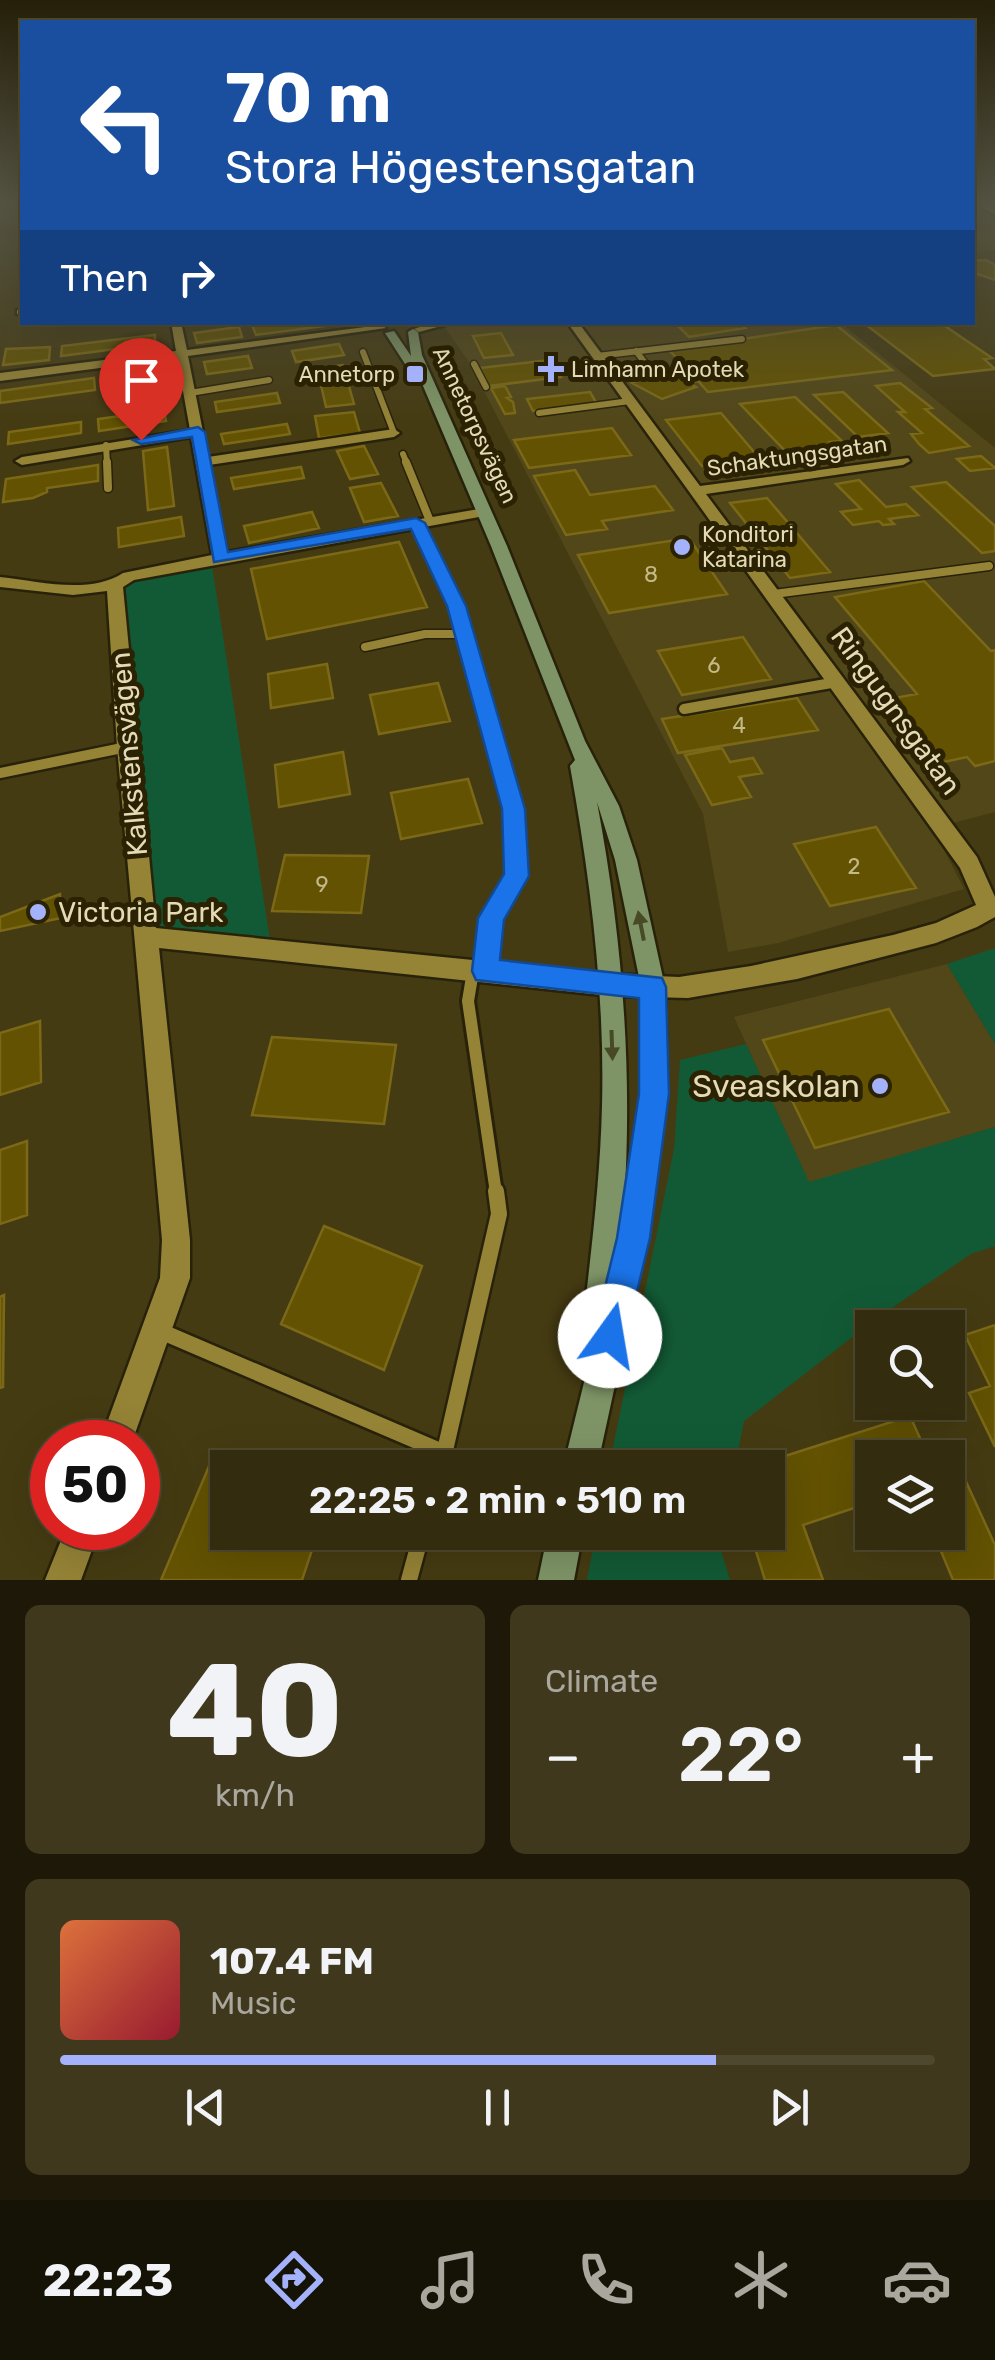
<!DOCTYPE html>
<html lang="en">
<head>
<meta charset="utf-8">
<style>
	:root { --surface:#342c0e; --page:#3f381c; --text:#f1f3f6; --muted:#a9a79e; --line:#4e482e; --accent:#a4b2fc }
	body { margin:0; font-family:Rubik,sans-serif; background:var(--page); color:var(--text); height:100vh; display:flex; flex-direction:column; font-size:38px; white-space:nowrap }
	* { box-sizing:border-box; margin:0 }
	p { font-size:32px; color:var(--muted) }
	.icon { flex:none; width:55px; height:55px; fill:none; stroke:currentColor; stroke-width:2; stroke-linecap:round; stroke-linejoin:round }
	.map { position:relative; height:1580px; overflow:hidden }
	.sheet { display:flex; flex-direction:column; gap:25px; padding:25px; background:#1d1808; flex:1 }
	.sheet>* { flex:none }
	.top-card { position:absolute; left:20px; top:20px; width:955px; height:305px; border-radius:0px; box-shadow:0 10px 40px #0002,0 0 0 2px var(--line); background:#1a4fa0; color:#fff; overflow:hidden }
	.controls { position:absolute; left:855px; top:1310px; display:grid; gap:20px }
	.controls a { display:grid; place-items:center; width:110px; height:110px; border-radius:0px; background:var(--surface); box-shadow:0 10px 40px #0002,0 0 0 2px var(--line); font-size:50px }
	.speed { position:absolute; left:30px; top:1420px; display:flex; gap:20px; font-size:50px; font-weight:700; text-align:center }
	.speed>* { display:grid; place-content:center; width:130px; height:130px; border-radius:50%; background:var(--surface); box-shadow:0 10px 40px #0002,0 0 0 2px var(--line); line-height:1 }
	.speed .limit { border:15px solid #d22; background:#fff; color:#111 }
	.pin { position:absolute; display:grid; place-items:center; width:85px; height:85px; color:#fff; margin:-102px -42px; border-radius:50% 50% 50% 0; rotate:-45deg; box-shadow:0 0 10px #0007 }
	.pin .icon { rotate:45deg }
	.me { position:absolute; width:110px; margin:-55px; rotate:13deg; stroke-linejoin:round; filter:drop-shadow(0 0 8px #0008) }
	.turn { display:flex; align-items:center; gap:35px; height:210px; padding:0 40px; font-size:45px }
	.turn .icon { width:130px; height:130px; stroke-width:2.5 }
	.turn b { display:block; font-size:70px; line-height:85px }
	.then { display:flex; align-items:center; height:95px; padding:0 40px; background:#0003; gap:20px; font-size:38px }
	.big { font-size:75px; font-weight:600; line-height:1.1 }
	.sheet .card { flex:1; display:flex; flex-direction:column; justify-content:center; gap:15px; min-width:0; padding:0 35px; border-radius:15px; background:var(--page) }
	.sheet .dial { align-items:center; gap:0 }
	.dial b { font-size:130px; line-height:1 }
	.song { display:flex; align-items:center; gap:30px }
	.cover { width:120px; height:120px; border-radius:15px; background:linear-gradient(135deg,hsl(20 70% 55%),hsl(350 70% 35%)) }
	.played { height:10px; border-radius:5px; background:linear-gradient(90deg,var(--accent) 75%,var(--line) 75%) }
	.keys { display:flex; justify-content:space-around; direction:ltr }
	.heat { display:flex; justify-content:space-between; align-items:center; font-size:55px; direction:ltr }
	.sheet .tiles { flex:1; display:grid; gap:25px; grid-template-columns:1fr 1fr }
	.card:last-child { grid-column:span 2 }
	.trip { position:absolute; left:210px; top:1450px; width:575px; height:100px; border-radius:0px; background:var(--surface); box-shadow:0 10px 40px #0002,0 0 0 2px var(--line); font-weight:600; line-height:100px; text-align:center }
	.dock { display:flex; height:160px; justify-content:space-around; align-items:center; background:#151206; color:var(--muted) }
	.dock .icon { width:70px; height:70px }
	.dock .on { color:var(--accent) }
	.dock b { font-size:45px; color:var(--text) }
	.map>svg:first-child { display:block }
	.built { fill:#524718 }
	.green { fill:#125a35 }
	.building { fill:#625202; stroke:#7b6917; stroke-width:2.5 }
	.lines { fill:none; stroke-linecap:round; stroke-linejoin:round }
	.service-far4-casing { stroke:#28220a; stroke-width:9 }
	.service-far3-casing { stroke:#28220a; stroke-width:11 }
	.service-far2-casing { stroke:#28220a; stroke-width:15 }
	.service-far1-casing { stroke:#28220a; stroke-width:18 }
	.service-casing { stroke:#28220a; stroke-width:21 }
	.minor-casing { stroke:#28220a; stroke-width:5 }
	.secondary-casing { stroke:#28220a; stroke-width:5 }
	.service-far4 { stroke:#958336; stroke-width:6 }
	.service-far3 { stroke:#958336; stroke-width:8 }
	.service-far2 { stroke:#958336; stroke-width:10 }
	.service-far1 { stroke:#958336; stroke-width:12 }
	.service { stroke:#958336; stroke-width:16 }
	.minor { fill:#958336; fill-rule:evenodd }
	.secondary { fill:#7e9466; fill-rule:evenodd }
	.oneway { fill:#474a25 }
	.route { fill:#1a73e8; stroke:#114b97; stroke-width:2.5 }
	.poi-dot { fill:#a4b2fc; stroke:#2a2202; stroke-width:4 }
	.labels { text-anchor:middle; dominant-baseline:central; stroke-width:10; stroke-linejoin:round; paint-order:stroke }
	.far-poi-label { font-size:22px; fill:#e4dbb6; stroke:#2a2202; text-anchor:start }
	.far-street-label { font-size:22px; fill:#e4dbb6; stroke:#2a2202 }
	.number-label { font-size:22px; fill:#c4b989 }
	.street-label { font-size:28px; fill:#e4dbb6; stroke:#2a2202 }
	.poi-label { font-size:28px; fill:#e4dbb6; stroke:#2a2202; text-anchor:start }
	.near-poi-label { font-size:32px; fill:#e4dbb6; stroke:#2a2202; text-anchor:end }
</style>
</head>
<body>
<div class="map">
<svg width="995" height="1580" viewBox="0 0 995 1580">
	<rect width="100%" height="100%" fill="#453b12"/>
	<!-- built -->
	<path class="built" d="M972,202H995V250L973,252Z
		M442,323H841L995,448V812L933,828L964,889L778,943L728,952L703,814L469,362Z
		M947,964L995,1044V1127L809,1183L734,1017Z"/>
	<!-- green -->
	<path class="green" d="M212,565L270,940L158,929L135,746L123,587L128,582Z
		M995,948V1044L947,964Z
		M746,1044L809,1182L995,1127V1246L971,1254L877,1318L744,1421L735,1467H609L674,1149L680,1060Z
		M596,1533H722L719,1544L730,1580H587Z"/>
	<!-- building -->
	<path class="building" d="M986,260L995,265V280L972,272V261Z
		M272,322H331L332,325L256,335L252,325Z
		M674,322H738L745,328L689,337Z
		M872,323L942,324L992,358L984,359L995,369L933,376L865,324Z
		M836,325L892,370L708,392L698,381L689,383L696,387L662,399L632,383L665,371L672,374L688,370L669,350Z
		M239,327L242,337L197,343L194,333Z
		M501,333L513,355L484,358L473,336Z
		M155,335V344L61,356L62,346Z
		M339,344L344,355L296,362L292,351Z
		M50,347L49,360L3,365L6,349Z
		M248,356L252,368L207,374L204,362Z
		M550,360L561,377L489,386L480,368Z
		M343,365L354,404L326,407L317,368Z
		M161,376L163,388L110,395L109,383Z
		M94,378L95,390L0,403V391Z
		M900,383L932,408L925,409L969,446L929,453L919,444L911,434L922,433L898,412H905L876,386Z
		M505,386L511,397L507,398L513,402L515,413L505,414L491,388Z
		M590,392L597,404L533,411L527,399Z
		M843,392L888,433L858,437L814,395Z
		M277,393L280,403L217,412L215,402Z
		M795,397L842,441L830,442L840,452L793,459L740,404Z
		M164,410L166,421L99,431L98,419Z
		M354,412L360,433L319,438L315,416Z
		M721,413L760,459L702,466L666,420Z
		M81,422V433L8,444L9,432Z
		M287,424L290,434L224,444L221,434Z
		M612,428L631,455L529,468L514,440Z
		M364,446L378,474L350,479L337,451Z
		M167,447L174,506L148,510L143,451Z
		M981,456L995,468L970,471L957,459Z
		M98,465V481L47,488V492L33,498L3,502L6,479Z
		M301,467L304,478L234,489L231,478Z
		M575,470L590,495L655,486L673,510L602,521L607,529L566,535L534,476Z
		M859,480L886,507L906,504L918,515L889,519L894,524L883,525L879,521L853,525L841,512L861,509L836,484Z
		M946,482L995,526V551L982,553L912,487Z
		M381,483L398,516L364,522L350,488Z
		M767,498L830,572L790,578L730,503Z
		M312,512L319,528L249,543L244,526Z
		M181,517L184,536L119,547L118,528Z
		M689,538L727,594L609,613L578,555Z
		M399,542L427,607L267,639L251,569Z
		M924,581L991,651L995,650V761L975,766L967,757L934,764L883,700L917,694L835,597Z
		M743,637L771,679L682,695L658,651Z
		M327,664L333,698L271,708L268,674Z
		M438,683L450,721L379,734L370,695Z
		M797,698L818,730L678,753L662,719Z
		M722,748L730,762L753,758L762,773L739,777L751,797L712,805L685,755Z
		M343,752L350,794L279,807L275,765Z
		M468,779L482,823L401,839L391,793Z
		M876,827L916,888L830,906L794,844Z
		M285,855L369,856L361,913L272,911Z
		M60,894L61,918L0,931V917Z
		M889,1009L949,1112L815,1148L763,1040Z
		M40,1021L41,1082L0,1095V1033Z
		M272,1037L396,1045L384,1124L252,1115Z
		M27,1141V1215L0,1224V1150Z
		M324,1226L422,1266L384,1370L281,1324Z
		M4,1295L3,1387L0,1388V1297Z
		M995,1325V1447L969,1393L990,1386L965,1335Z
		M910,1416L924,1447L947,1440L995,1545V1580H953L933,1532H948V1458H872V1502L803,1525L823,1580H765L750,1532H768V1468L754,1466Z
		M215,1452L250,1468H228V1532H318L302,1580H161Z"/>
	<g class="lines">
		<defs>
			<path id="service-far4" d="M636,351L648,367
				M363,352L394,433
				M597,356L742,339
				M474,364L486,387
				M190,393L269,380
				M539,413L630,401
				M106,445L107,464
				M403,454L407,464"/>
			<path id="service-far3" d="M107,462L108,488
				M406,462L430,521
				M417,523L457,606L470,651
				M774,594L989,566
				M365,647L425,634H465"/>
			<path id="service-far2" d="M469,649C484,701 537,844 509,889
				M684,709L837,682
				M0,773L127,747"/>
			<path id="service-far1" d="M473,971L468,1001L496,1193
				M486,971L491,918L510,887"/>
			<path id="service" d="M160,1331L445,1453
				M441,1468L499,1214L496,1191
				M409,1580L422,1532"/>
			<path id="minor" d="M974,202H984L995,208V215Z
				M22,309V315L17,314V310Z
				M171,322H181L187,350L381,325L386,328L188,356L208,457L394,429L400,433L394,437L209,465L227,552L479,509L486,513L479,517L134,580L123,587L156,928L611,974L679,977L751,966L893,935L936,923L976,905L960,868L567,322H578L700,486L908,458L910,461L903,465L706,494L977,857L995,897V917L977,927L936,943L797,979L688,998L611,996L159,948L190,1240V1278L132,1442H100L160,1278L162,1240L117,747L107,591L73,595L0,587V577C39,581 89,595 123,573L212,555L191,437L22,465L15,461L22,457L190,430L177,358L0,381V373L176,351Z
				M434,322H456L419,332L414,329Z
				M66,1528H100L81,1580H45Z"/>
			<path id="secondary" d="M413,329L418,332L422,355L507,546L585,741L619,806L637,860L665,987L667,1094L647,1238L597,1468H563L589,1362L580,1349C589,1268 600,1188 602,1106C605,992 590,878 570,766L575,760L491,546L415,367H407L385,333L394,331L411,356L408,332ZM597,802L615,860L641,987V1094L624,1205C633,1069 622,935 597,802Z
				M548,1532H583L574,1580H538Z"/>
		</defs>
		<!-- service-far4 casing -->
		<use href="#service-far4" class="service-far4-casing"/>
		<!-- service-far3 casing -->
		<use href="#service-far3" class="service-far3-casing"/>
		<!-- service-far2 casing -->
		<use href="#service-far2" class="service-far2-casing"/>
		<!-- service-far1 casing -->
		<use href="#service-far1" class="service-far1-casing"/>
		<!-- service casing -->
		<use href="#service" class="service-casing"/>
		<!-- minor casing -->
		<use href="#minor" class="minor-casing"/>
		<!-- secondary casing -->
		<use href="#secondary" class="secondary-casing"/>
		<!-- service-far4 -->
		<use href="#service-far4" class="service-far4"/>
		<!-- service-far3 -->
		<use href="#service-far3" class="service-far3"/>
		<!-- service-far2 -->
		<use href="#service-far2" class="service-far2"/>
		<!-- service-far1 -->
		<use href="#service-far1" class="service-far1"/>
		<!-- service -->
		<use href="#service" class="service"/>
		<!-- minor -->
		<use href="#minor" class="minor"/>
		<!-- secondary -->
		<use href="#secondary" class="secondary"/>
	</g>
	<!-- one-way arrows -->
	<defs><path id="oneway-solid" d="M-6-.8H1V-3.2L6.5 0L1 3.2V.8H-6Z" transform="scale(2.5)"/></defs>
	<g class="oneway">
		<use href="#oneway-solid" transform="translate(641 926) rotate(-101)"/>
		<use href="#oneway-solid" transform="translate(612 1045) rotate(88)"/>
	</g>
	<!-- sky -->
	<linearGradient id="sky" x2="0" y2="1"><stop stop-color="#26200a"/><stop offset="0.48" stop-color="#565544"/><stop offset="1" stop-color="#565544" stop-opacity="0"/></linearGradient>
	<rect width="995" height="423" fill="url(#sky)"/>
	<!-- route -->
	<path class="route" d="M198,427L205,432L228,552L416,518L425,523L466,606L525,809L529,876L504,920L500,960L662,978L666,987L669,1094L650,1238L623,1349L610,1354L598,1349L593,1336L617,1238L639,1094V998L476,980L472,971L478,918L504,874L502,809L447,606L411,529L214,562L192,437L141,444L133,440Z"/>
	<!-- markers -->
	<g class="poi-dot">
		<path d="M546 354h10v10h10v10h-10v10h-10v-10h-10v-10h10z"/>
		<rect x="405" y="364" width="20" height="20" rx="5"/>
		<circle cx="682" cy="547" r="10"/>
		<circle cx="38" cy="912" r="10"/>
		<circle cx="880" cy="1086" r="10"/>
	</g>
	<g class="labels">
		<!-- far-poi labels -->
		<g class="far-poi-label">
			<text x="571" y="369">Limhamn Apotek</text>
			<text x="395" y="374" text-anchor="end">Annetorp</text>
			<text x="702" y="534">Konditori<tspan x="702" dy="25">Katarina</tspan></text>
		</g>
		<!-- far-street labels -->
		<g class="far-street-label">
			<text transform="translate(475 425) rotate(65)">Annetorpsvägen</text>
			<text transform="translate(797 456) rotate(-8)">Schaktungsgatan</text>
		</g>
		<!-- number labels -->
		<g class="number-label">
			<text x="651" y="574">8</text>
			<text x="714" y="665">6</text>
			<text x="739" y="725">4</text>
			<text x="854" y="866">2</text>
			<text x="322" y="884">9</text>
		</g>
		<!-- street labels -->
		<g class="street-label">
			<text transform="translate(896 711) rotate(54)">Ringugnsgatan</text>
			<text transform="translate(129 754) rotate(-95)">Kalkstensvägen</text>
		</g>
		<!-- poi labels -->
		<g class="poi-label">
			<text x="58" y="912">Victoria Park</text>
		</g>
		<!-- near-poi labels -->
		<g class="near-poi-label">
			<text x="860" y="1086">Sveaskolan</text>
		</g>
	</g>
</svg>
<div class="controls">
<a><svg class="icon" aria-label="search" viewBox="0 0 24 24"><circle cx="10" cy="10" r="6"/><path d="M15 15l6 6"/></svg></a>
<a><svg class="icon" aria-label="layers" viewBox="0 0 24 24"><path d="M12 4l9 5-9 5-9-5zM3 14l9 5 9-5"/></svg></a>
</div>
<div class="speed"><div class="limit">50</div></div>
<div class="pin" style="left:141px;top:440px;background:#d93025"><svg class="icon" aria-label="arrive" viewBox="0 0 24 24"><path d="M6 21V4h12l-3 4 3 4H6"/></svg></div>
<svg class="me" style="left:610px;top:1336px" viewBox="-20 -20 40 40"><circle r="19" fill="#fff"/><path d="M0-13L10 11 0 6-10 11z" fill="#1a73e8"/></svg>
<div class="trip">22:25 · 2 min · 510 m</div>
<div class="top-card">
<div class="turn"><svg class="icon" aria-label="left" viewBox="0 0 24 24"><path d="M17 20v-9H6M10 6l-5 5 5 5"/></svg><div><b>70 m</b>Stora Högestensgatan</div></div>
<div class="then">Then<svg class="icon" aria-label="right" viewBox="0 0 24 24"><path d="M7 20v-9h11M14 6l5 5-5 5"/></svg></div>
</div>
</div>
<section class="sheet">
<div class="tiles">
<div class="card dial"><b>40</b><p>km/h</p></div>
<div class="card"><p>Climate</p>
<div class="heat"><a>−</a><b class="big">22°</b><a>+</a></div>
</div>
<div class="card">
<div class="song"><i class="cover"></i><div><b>107.4 FM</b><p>Music</p></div></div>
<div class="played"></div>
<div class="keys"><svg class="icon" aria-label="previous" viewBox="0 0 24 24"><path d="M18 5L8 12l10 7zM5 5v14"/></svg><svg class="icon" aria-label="pause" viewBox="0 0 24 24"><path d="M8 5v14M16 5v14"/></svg><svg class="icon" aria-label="next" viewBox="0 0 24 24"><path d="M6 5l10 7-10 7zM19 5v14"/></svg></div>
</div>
</div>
</section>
<nav class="dock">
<b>22:23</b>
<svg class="icon on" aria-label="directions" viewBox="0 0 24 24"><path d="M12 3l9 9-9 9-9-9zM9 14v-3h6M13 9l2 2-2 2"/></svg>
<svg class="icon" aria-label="music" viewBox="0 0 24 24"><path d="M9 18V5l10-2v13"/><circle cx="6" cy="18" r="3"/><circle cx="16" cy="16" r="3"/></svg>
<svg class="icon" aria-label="phone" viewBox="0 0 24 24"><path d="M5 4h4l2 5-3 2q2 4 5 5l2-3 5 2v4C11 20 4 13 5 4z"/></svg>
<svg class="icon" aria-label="climate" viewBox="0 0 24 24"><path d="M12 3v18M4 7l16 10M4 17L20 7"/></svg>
<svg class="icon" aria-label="car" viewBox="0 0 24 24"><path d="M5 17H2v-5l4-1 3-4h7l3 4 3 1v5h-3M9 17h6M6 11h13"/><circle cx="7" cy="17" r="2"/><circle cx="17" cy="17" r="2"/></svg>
</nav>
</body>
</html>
